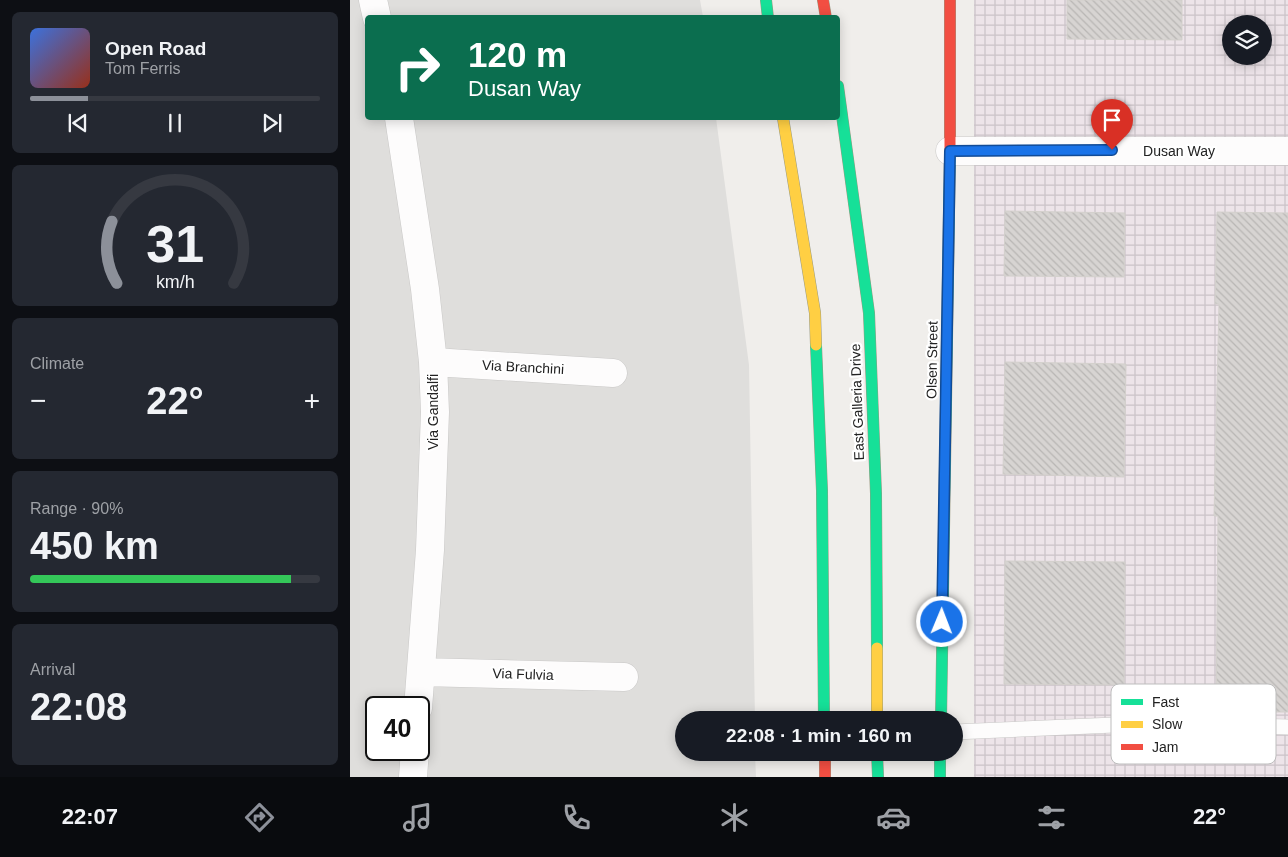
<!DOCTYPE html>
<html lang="en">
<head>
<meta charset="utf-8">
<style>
	:root { --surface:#171b24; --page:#242831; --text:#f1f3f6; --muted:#9ea1a6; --line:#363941; --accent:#8c9099 }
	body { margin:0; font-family:Arial,sans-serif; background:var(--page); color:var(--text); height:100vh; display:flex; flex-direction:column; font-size:19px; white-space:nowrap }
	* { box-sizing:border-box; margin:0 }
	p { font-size:16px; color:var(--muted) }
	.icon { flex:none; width:28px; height:28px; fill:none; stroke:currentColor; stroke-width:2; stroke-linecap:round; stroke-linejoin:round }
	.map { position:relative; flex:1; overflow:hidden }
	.details { display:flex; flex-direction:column; gap:12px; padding:12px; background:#0d0f14; width:350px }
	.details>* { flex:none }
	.hud { position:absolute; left:15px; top:15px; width:475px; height:105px; border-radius:5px; box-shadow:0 2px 12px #0003; background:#0b6e4f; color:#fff; overflow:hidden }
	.buttons { position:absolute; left:872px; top:15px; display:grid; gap:10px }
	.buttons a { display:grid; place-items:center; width:50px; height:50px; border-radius:50%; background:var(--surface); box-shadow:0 2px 12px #0003; font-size:25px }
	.speed { position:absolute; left:15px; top:696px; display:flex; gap:10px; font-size:25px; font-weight:700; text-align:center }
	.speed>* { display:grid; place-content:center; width:65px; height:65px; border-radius:50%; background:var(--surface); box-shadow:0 2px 12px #0003; line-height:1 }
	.speed .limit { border:2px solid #111; border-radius:8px; background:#fff; color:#111 }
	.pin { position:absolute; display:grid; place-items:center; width:42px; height:42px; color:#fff; margin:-51px -21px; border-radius:50% 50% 50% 0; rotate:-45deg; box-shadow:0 0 5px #0007 }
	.pin .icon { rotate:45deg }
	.me { position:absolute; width:55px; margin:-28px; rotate:1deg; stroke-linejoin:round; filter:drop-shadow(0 0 4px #0008) }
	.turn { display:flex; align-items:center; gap:18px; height:105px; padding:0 20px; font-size:22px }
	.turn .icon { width:65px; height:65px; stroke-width:2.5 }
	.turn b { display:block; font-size:35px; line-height:42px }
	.big { font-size:38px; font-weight:700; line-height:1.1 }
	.details .widget { flex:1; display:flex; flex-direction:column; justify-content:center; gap:8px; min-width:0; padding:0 18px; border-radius:8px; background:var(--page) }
	.details .dial { align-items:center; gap:0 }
	.dial svg { height:130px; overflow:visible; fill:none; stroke:var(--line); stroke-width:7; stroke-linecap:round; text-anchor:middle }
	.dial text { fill:var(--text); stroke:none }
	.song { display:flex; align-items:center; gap:15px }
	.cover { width:60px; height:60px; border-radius:8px; background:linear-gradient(135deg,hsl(220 70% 55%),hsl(10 70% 35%)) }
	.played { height:5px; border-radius:2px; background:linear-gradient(90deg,var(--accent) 20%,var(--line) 20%) }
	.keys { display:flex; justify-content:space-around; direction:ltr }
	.heat { display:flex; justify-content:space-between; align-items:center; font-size:28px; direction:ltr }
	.charge { height:8px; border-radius:4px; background:linear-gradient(90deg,#34c759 90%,var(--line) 0) }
	.trip { position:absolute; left:325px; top:711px; width:288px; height:50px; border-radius:25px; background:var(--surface); box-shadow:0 2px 12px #0003; font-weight:700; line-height:50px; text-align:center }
	.menu { display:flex; height:80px; justify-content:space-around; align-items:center; background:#090b0e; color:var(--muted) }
	.menu .icon { width:35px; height:35px }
	.menu .selected { color:var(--accent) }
	.menu b { font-size:22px; color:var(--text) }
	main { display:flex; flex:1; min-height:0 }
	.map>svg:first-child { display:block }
	.residential { fill:#dfdedc; fill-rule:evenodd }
	.industrial { fill:url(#industrial-grid); fill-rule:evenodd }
	.building { fill:url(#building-back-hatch); stroke:#d3d0cc }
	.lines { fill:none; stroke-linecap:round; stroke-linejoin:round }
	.lane-casing { stroke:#c9c8c7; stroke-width:16 }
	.street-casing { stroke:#c9c8c7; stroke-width:29 }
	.fast-casing { stroke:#999a82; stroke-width:12 }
	.slow-casing { stroke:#999a82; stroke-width:12 }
	.jam-casing { stroke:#999a82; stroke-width:12 }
	.lane { stroke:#fdfcfc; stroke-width:15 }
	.street { stroke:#fdfcfc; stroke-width:28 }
	.fast { stroke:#16e098; stroke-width:11 }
	.slow { stroke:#ffcf43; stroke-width:11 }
	.jam { stroke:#f24e42; stroke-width:11 }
	.route-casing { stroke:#114b97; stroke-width:12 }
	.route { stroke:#1a73e8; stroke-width:9 }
	.labels { text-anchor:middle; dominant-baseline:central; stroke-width:4.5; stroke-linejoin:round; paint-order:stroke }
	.street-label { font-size:14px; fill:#222; stroke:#fff }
	.key { fill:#fff; stroke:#bdbdbd; stroke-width:1 }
	.key-label { font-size:14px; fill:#222 }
</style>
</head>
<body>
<main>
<section class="details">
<div class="widget">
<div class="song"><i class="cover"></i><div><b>Open Road</b><p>Tom Ferris</p></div></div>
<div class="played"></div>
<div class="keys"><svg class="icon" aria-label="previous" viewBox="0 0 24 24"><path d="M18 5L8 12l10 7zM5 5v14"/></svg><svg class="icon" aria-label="pause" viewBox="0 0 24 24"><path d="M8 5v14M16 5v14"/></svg><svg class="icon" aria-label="next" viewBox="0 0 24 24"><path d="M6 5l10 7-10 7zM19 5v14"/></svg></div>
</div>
<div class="widget dial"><svg viewBox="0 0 100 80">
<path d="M14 69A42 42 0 1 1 86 69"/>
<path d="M14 69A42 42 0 0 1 11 31" stroke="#8c9099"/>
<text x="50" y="56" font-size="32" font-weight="700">31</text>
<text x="50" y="72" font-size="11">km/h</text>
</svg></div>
<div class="widget"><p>Climate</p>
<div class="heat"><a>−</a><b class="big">22°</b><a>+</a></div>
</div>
<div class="widget"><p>Range · 90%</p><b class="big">450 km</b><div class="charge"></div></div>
<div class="widget"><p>Arrival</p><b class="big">22:08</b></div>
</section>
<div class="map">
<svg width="938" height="777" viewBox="0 0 938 777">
	<defs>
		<pattern id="industrial-grid" width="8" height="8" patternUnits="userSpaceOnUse" patternTransform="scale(1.25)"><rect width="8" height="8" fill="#ede4e9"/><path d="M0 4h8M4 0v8" fill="none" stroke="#cbc3c8"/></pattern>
		<pattern id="building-back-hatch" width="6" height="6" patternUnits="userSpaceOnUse" patternTransform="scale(1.25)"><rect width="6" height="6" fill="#d7d4d2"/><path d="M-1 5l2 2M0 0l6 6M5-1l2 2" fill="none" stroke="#b8b6b4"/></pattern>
	</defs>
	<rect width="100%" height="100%" fill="#f0eeeb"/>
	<!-- residential -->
	<path class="residential" d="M0,0H350L353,17L18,18V118H366L399,365L405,720H334V752L405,753L406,777H0ZM26,708H69V750H26Z"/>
	<!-- industrial -->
	<path class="industrial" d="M624,0H938V777H624ZM881,24H914V56H881Z"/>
	<!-- building -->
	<path class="building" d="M717,0H832V40L717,39Z
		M655,211L775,213L774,277L654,276Z
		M867,212L938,213V712H866L868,516H864L869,304H865Z
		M655,362L776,364L774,477L653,474Z
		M655,561L775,562L774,685L654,684Z"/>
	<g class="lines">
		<defs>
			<path id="lane" d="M604,732L810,723L938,727"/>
			<path id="street" d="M23,0L27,18
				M49,118L75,289L83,362L85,412L80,550L68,708
				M600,151H938
				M83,362L263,373
				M71,672L274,677
				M63,777L65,750"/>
			<path id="fast" d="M416,0L418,18
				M488,86L519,313L526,494L527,648
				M466,345L472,491L474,720
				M591,720L600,150
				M527,752L528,777
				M590,752V777"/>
			<path id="slow" d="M433,118L465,313L466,345
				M527,648V720"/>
			<path id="jam" d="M473,0L476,18
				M600,0V150
				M475,752V777"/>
		</defs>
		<!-- lane casing -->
		<use href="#lane" class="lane-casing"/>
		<!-- street casing -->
		<use href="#street" class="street-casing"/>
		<!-- fast casing -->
		<use href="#fast" class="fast-casing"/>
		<!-- slow casing -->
		<use href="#slow" class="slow-casing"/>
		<!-- jam casing -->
		<use href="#jam" class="jam-casing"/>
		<!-- lane -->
		<use href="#lane" class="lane"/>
		<!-- street -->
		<use href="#street" class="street"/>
		<!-- fast -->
		<use href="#fast" class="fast"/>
		<!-- slow -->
		<use href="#slow" class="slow"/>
		<!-- jam -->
		<use href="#jam" class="jam"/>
	</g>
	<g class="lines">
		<defs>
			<path id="route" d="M592,622L600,151L762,150"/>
		</defs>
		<!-- route casing -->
		<use href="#route" class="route-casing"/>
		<!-- route -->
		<use href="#route" class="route"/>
	</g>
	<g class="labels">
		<!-- street labels -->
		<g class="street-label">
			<text x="829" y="151">Dusan Way</text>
			<text transform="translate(582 360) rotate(-89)">Olsen Street</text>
			<text transform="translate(173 367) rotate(3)">Via Branchini</text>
			<text transform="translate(507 402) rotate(-92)">East Galleria Drive</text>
			<text transform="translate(83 412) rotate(-90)">Via Gandalfi</text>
			<text transform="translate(173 674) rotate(2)">Via Fulvia</text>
		</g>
	</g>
	<!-- legend -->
	<rect x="761" y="684" width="165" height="80" rx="8" class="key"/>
	<rect x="771" y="699" width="22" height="6" fill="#16e098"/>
	<rect x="771" y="721" width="22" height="7" fill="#ffcf43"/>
	<rect x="771" y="744" width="22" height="6" fill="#f24e42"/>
	<g class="key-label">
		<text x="802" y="707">Fast</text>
		<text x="802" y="729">Slow</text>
		<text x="802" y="752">Jam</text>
	</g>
</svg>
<div class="buttons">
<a><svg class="icon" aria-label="layers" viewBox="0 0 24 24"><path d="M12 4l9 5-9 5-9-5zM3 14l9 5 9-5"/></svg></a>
</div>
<div class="speed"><div class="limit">40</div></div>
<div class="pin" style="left:762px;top:150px;background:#d93025"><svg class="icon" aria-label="arrive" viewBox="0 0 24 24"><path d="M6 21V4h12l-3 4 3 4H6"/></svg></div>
<svg class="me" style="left:592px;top:622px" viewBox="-20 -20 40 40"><circle r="17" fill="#1a73e8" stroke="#fff" stroke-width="3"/><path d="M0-11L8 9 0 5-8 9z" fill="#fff"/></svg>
<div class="trip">22:08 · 1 min · 160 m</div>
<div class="hud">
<div class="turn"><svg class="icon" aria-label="right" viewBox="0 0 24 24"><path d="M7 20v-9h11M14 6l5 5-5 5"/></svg><div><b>120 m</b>Dusan Way</div></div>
</div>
</div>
</main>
<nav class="menu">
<b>22:07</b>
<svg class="icon selected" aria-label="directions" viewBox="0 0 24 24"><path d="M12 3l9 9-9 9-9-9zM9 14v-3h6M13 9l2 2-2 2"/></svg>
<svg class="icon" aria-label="music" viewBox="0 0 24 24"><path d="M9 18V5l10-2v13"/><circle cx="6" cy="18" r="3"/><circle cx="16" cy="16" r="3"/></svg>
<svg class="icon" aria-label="phone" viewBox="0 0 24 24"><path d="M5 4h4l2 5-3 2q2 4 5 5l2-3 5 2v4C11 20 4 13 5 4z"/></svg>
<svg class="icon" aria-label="climate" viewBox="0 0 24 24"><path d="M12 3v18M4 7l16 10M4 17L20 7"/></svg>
<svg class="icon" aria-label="car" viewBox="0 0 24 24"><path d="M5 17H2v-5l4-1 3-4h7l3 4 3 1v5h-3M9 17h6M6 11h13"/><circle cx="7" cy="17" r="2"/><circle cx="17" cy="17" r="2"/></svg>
<svg class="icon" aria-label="filters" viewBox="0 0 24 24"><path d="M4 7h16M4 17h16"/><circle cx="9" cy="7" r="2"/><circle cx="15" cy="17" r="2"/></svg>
<b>22°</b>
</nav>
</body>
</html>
